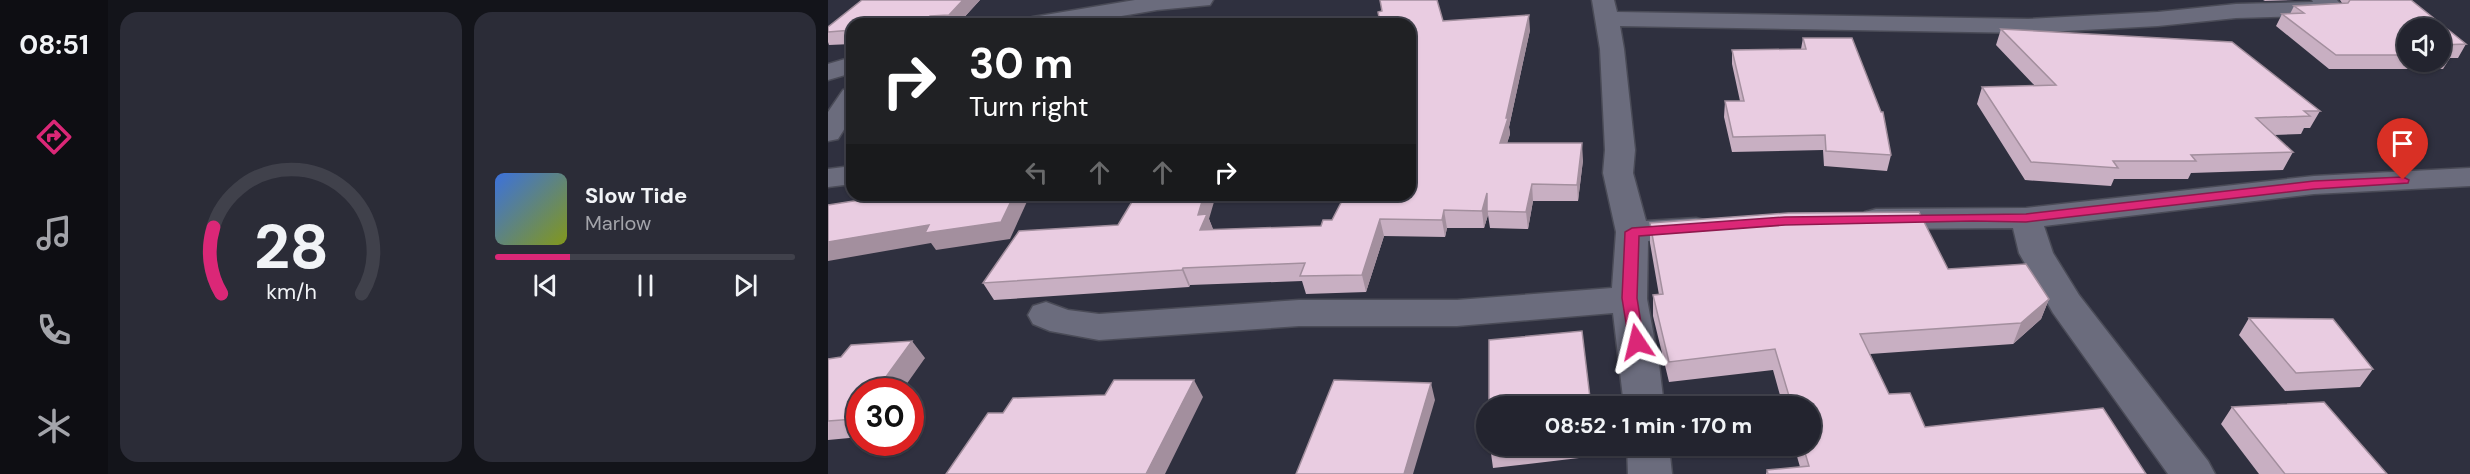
<!DOCTYPE html>
<html lang="en">
<head>
<meta charset="utf-8">
<style>
	:root { --surface:#23242f; --page:#2b2c37; --text:#f1f3f6; --muted:#a3a4aa; --line:#40414b; --accent:#db2777 }
	body { margin:0; font-family:"DM Sans",sans-serif; background:var(--page); color:var(--text); height:100vh; display:flex; flex-direction:column; font-size:22px; white-space:nowrap }
	* { box-sizing:border-box; margin:0 }
	p { font-size:20px; color:var(--muted) }
	.icon { flex:none; width:33px; height:33px; fill:none; stroke:currentColor; stroke-width:2; stroke-linecap:round; stroke-linejoin:round }
	.map { position:relative; flex:1; overflow:hidden }
	.panel { display:flex; flex-direction:column; gap:12px; padding:12px; background:#13141a; width:720px }
	.panel>* { flex:none }
	.guide { position:absolute; left:18px; top:18px; width:570px; height:183px; border-radius:18px; box-shadow:0 2px 4px #0004,0 0 0 2px var(--line); background:#202124; color:#fff; overflow:hidden }
	.buttons { position:absolute; left:1569px; top:18px; display:grid; gap:12px }
	.buttons a { display:grid; place-items:center; width:54px; height:54px; border-radius:50%; background:var(--surface); box-shadow:0 2px 4px #0004,0 0 0 2px var(--line); font-size:30px }
	.speed { position:absolute; left:18px; top:378px; display:flex; gap:12px; font-size:30px; font-weight:700; text-align:center }
	.speed>* { display:grid; place-content:center; width:78px; height:78px; border-radius:50%; background:var(--surface); box-shadow:0 2px 4px #0004,0 0 0 2px var(--line); line-height:1 }
	.speed .limit { border:9px solid #d22; background:#fff; color:#111 }
	.pin { position:absolute; display:grid; place-items:center; width:51px; height:51px; color:#fff; margin:-62px -26px; border-radius:50% 50% 50% 0; rotate:-45deg; box-shadow:0 0 6px #0007 }
	.pin .icon { rotate:45deg }
	.me { position:absolute; width:66px; margin:-33px; rotate:350deg; stroke-linejoin:round; filter:drop-shadow(0 0 4px #0008) }
	.turn { display:flex; align-items:center; gap:21px; height:126px; padding:0 24px; font-size:27px }
	.turn .icon { width:78px; height:78px; stroke-width:2.5 }
	.turn b { display:block; font-size:42px; line-height:51px }
	.lanes { display:flex; align-items:center; height:57px; padding:0 24px; background:#0003; justify-content:center; gap:30px; direction:ltr }
	.lanes .off { opacity:.35 }
	.panel .tile { flex:1; display:flex; flex-direction:column; justify-content:center; gap:9px; min-width:0; padding:0 21px; border-radius:18px; background:var(--page) }
	.panel .dial { align-items:center; gap:0 }
	.dial svg { height:156px; overflow:visible; fill:none; stroke:var(--line); stroke-width:7; stroke-linecap:round; text-anchor:middle }
	.dial text { fill:var(--text); stroke:none }
	.song { display:flex; align-items:center; gap:18px }
	.cover { width:72px; height:72px; border-radius:9px; background:linear-gradient(135deg,hsl(220 70% 55%),hsl(70 70% 35%)) }
	.played { height:6px; border-radius:3px; background:linear-gradient(90deg,var(--accent) 25%,var(--line) 25%) }
	.keys { display:flex; justify-content:space-around; direction:ltr }
	.panel .tiles { flex:1; display:grid; gap:12px; grid-template-columns:repeat(2,1fr) }
	.trip { position:absolute; left:648px; top:396px; width:345px; height:60px; border-radius:30px; background:var(--surface); box-shadow:0 2px 4px #0004,0 0 0 2px var(--line); font-weight:700; line-height:60px; text-align:center }
	main { display:flex; flex:1; min-height:0 }
	.dock { display:flex; flex-direction:column; width:108px; justify-content:space-around; align-items:center; background:#0e0e13; color:var(--muted) }
	.dock .icon { width:42px; height:42px }
	.dock .active { color:var(--accent) }
	.dock b { font-size:27px; color:var(--text) }
	.map>svg:first-child { display:block }
	.lines { fill:none; stroke-linecap:round; stroke-linejoin:round }
	.street-casing { stroke:#4a4b57; stroke-width:3 }
	.street { fill:#6b6c7d; fill-rule:evenodd }
	.wall { fill:#c8afc2; fill-rule:evenodd }
	.shaded-wall { fill:#a38f9e }
	.building { fill:#e9cce1; stroke:#a38f9e; stroke-width:1.5 }
	.route { fill:#db2777; stroke:#8e194d; stroke-width:1.5 }
</style>
</head>
<body>
<main>
<nav class="dock">
<b>08:51</b>
<svg class="icon active" aria-label="directions" viewBox="0 0 24 24"><path d="M12 3l9 9-9 9-9-9zM9 14v-3h6M13 9l2 2-2 2"/></svg>
<svg class="icon" aria-label="music" viewBox="0 0 24 24"><path d="M9 18V5l10-2v13"/><circle cx="6" cy="18" r="3"/><circle cx="16" cy="16" r="3"/></svg>
<svg class="icon" aria-label="phone" viewBox="0 0 24 24"><path d="M5 4h4l2 5-3 2q2 4 5 5l2-3 5 2v4C11 20 4 13 5 4z"/></svg>
<svg class="icon" aria-label="climate" viewBox="0 0 24 24"><path d="M12 3v18M4 7l16 10M4 17L20 7"/></svg>
</nav>
<section class="panel">
<div class="tiles">
<div class="tile dial"><svg viewBox="0 0 100 80">
<path d="M14 69A42 42 0 1 1 86 69"/>
<path d="M14 69A42 42 0 0 1 10 35" stroke="#db2777"/>
<text x="50" y="56" font-size="32" font-weight="700">28</text>
<text x="50" y="72" font-size="11">km/h</text>
</svg></div>
<div class="tile">
<div class="song"><i class="cover"></i><div><b>Slow Tide</b><p>Marlow</p></div></div>
<div class="played"></div>
<div class="keys"><svg class="icon" aria-label="previous" viewBox="0 0 24 24"><path d="M18 5L8 12l10 7zM5 5v14"/></svg><svg class="icon" aria-label="pause" viewBox="0 0 24 24"><path d="M8 5v14M16 5v14"/></svg><svg class="icon" aria-label="next" viewBox="0 0 24 24"><path d="M6 5l10 7-10 7zM19 5v14"/></svg></div>
</div>
</div>
</section>
<div class="map">
<svg width="1642" height="474" viewBox="0 0 1642 474">
	<rect width="100%" height="100%" fill="#2f303f"/>
	<g class="lines">
		<defs>
			<path id="street" d="M307,0H385L382,5L329,10L246,24H193L197,19L205,17Z
				M764,0H786L789,12L1200,19L1330,12L1408,4L1485,2L1484,0H1509L1516,8L1513,13L1505,15L1408,18L1330,26L1200,33L792,26L796,49L807,150L805,173L818,221L868,218L880,221L884,228L880,235L820,241L819,299L831,364L836,406H796L785,313L629,326H471L271,340L222,331L205,324L200,315L205,306L218,302L240,310L271,314L471,300H629L784,288L788,232L775,173L777,150L772,49Z
				M24,57V73L0,80V64Z
				M24,88V117L10,139L0,141V112L15,90Z
				M24,166V184L0,187V169Z
				M1642,168V186L1486,194L1216,226L1225,253L1251,295L1380,461L1387,474H1340L1225,313L1191,253L1185,228L1048,229L1037,226L1032,219L1037,212L1048,209L1198,208L1486,176Z
				M799,446H841L844,474H800Z"/>
		</defs>
		<!-- street casing -->
		<use href="#street" class="street-casing"/>
		<!-- street -->
		<use href="#street" class="street"/>
	</g>
	<!-- wall -->
	<path class="wall" d="M34,0H152L130,24H24V44L1,45L0,42V27Z
		M1435,0H1467L1437,1Z
		M1512,0H1583L1638,44L1630,58H1622L1615,69H1501L1448,26L1454,14H1462L1466,6L1514,3ZM1580,28H1612V62H1580Z
		M543,18L615,21L702,30L681,127L682,134L679,143L755,160L750,201H705L700,229L662,228L660,215L656,228H619L617,237L556,236L538,292L478,294L474,281L362,285L361,287L166,300L155,283L290,225L381,219L385,230L493,226L504,220L582,195V24H544Z
		M1173,29L1492,111L1482,128H1476L1473,134L1446,135L1465,152L1455,170L1363,173L1360,179H1286L1283,186L1197,180L1149,104L1154,87L1207,86L1168,45Z
		M975,38L1063,155L1059,171L996,166L995,150L904,152L896,117L897,101H912L904,64V50L973,49Z
		M822,223L1120,269L1221,299L1213,319L1185,344L1042,354L1061,394L1097,427L1318,474H938L939,470L972,467L966,446H982V406H955L945,370L841,382L825,316V295H831L822,243Z
		M1421,318L1545,369L1532,387L1457,391L1411,335Z
		M97,358L32,392V437L0,440V359Z
		M1404,407L1559,474H1431L1393,424Z
		M662,446H768V456L665,468Z"/>
	<!-- shaded-wall -->
	<path class="shaded-wall" d="M135,0H152L130,24H126L121,15Z
		M701,15L702,30L681,127L682,134L674,159L672,143Z
		M102,16L106,24H54Z
		M754,143L755,160L750,201L749,185Z
		M704,184L705,201L700,229L698,212Z
		M659,193L660,215L656,228L654,211Z
		M186,195H202L182,239L108,250L103,243L0,261V242L101,225Z
		M376,195H388L381,219L386,231L372,230L370,215Z
		M616,210L619,228L617,237L614,220Z
		M552,219L556,236L538,292L534,275Z
		M355,268L362,285L361,287L354,270Z
		M1221,299L1213,319L1185,344L1193,323Z
		M84,341L97,358L73,392H47Z
		M366,380L375,397L337,474H318Z
		M603,383L607,400L585,474H576Z
		M32,412V425L27,419Z"/>
	<!-- building -->
	<path class="building" d="M34,0H135L121,15L102,16L98,20L54,24H24V30L0,32V27Z
		M552,0H609L615,21L701,15L678,118H680L672,143H754L749,185L704,184L698,212L659,211V193L654,211L616,210L614,220L552,219L534,275L472,276L477,263L355,268L354,270L155,283L191,231L290,225L308,195H376L370,215L379,214L372,230L493,226L495,220H504L517,195H582V24H545L543,18L551,17L550,12L554,11Z
		M1522,0H1583L1638,44L1612,45V28H1580V55H1508L1454,14L1476,13L1466,6L1520,3Z
		M1173,29L1404,42L1492,111H1476L1482,116L1428,118L1465,152L1363,155L1368,161H1285L1290,168L1203,162L1154,87L1228,85Z
		M975,38H1024L1053,112H1055L1063,155L998,151L997,135L905,137L897,101H916L904,50L978,49Z
		M1612,49L1623,55H1612Z
		M64,195H186L173,222L97,233L101,225L0,242V205Z
		M1091,212L1120,269L1198,264L1221,299L1193,323L1032,334L1061,394L1082,393L1097,427L1275,408L1318,474H940L939,470L981,466L975,446H982V406H964L947,349L841,362L825,295L835,294L822,223L960,213Z
		M1421,318L1505,319L1545,369L1468,373Z
		M754,331L763,406H661V340Z
		M84,341L47,392H32V412L27,419L0,421V359L13,357L23,345Z
		M286,380H366L318,474H118L160,413H175L185,398L277,395Z
		M506,380L603,383L576,474H468Z
		M1496,402L1559,474H1457L1404,407Z
		M662,446H706L662,450Z"/>
	<!-- route -->
	<path class="route" d="M1575,177L1581,180L1580,183L1486,189L1198,222L1145,221L957,225L811,236L809,298L816,342L814,346H803L801,342L794,298L797,232L804,228L957,217L1198,214L1486,181Z"/>
</svg>
<div class="buttons">
<a><svg class="icon" aria-label="sound" viewBox="0 0 24 24"><path d="M4 9h4l5-4v14l-5-4H4zM17 9q2 3 0 6"/></svg></a>
</div>
<div class="speed"><div class="limit">30</div></div>
<div class="pin" style="left:1575px;top:180px;background:#d93025"><svg class="icon" aria-label="arrive" viewBox="0 0 24 24"><path d="M6 21V4h12l-3 4 3 4H6"/></svg></div>
<svg class="me" style="left:809px;top:342px" viewBox="-20 -20 40 40"><path d="M0-17L14 15 0 8-14 15z" fill="#db2777" stroke="#fff" stroke-width="4"/></svg>
<div class="trip">08:52 · 1 min · 170 m</div>
<div class="guide">
<div class="turn"><svg class="icon" aria-label="right" viewBox="0 0 24 24"><path d="M7 20v-9h11M14 6l5 5-5 5"/></svg><div><b>30 m</b>Turn right</div></div>
<div class="lanes"><svg class="icon off" aria-label="left" viewBox="0 0 24 24"><path d="M17 20v-9H6M10 6l-5 5 5 5"/></svg><svg class="icon off" aria-label="ahead" viewBox="0 0 24 24"><path d="M12 20V5M6 11l6-6 6 6"/></svg><svg class="icon off" aria-label="ahead" viewBox="0 0 24 24"><path d="M12 20V5M6 11l6-6 6 6"/></svg><svg class="icon" aria-label="right" viewBox="0 0 24 24"><path d="M7 20v-9h11M14 6l5 5-5 5"/></svg></div>
</div>
</div>
</main>
</body>
</html>
